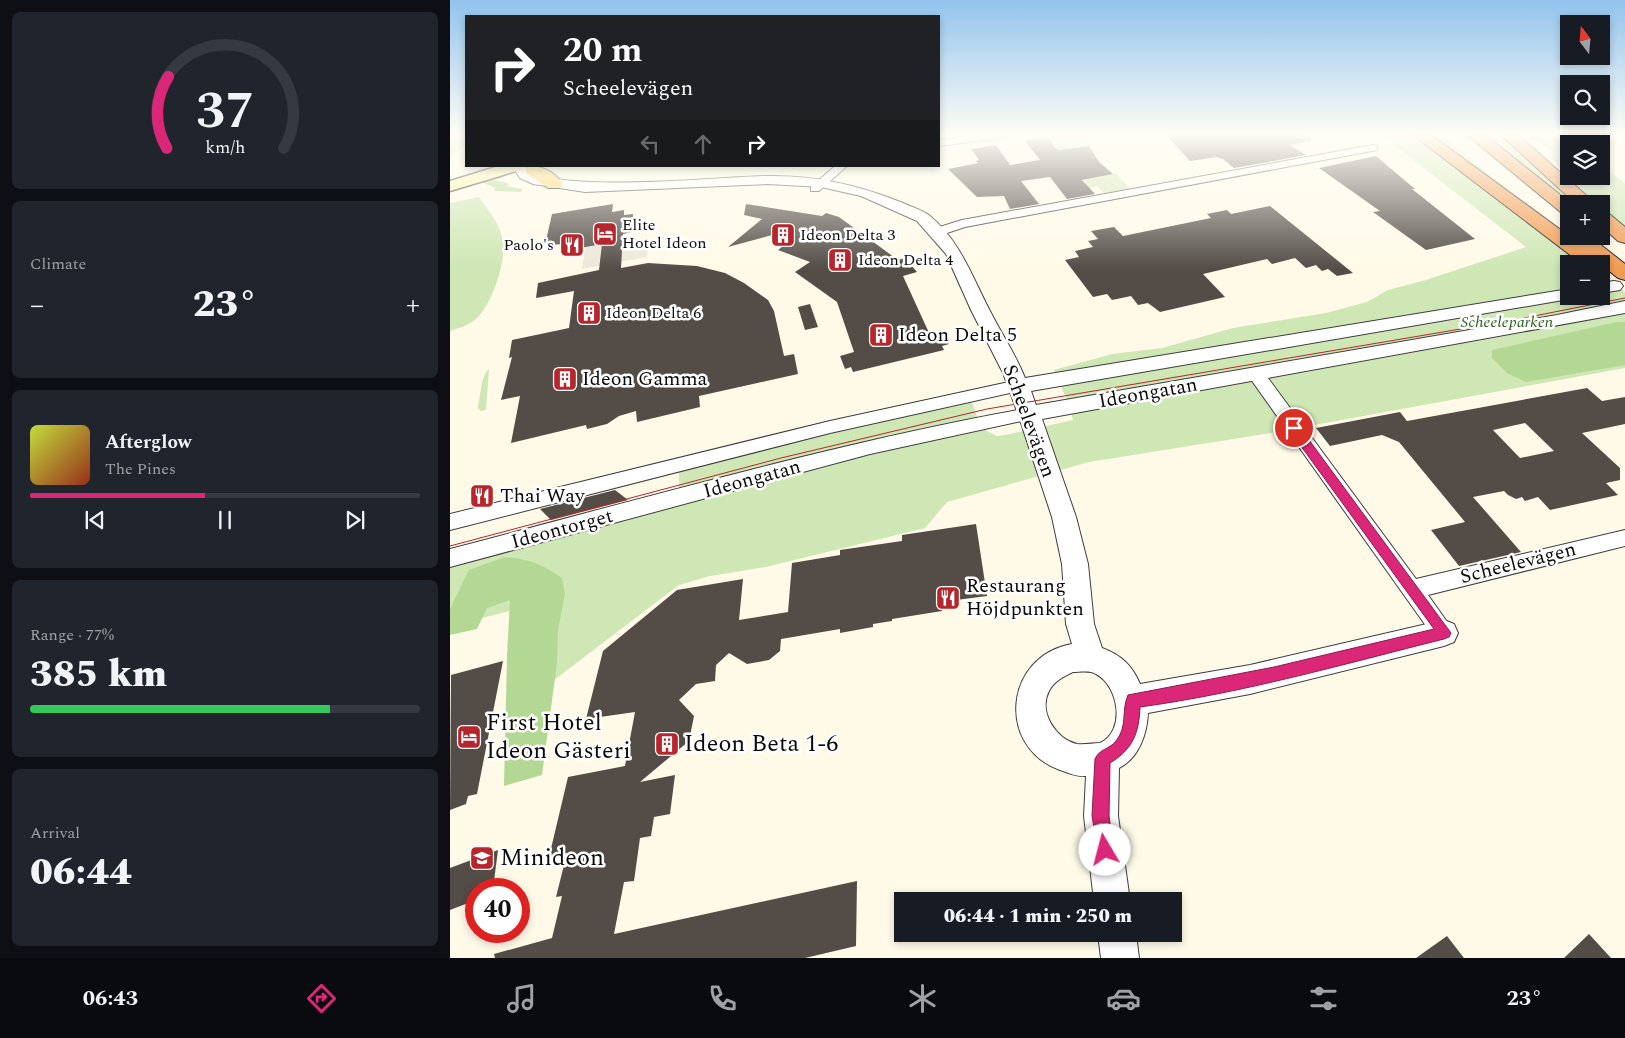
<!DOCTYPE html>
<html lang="en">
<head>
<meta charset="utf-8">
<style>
	:root { --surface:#171b24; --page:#20242c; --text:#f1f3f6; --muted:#9ea1a6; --line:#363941; --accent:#db2777 }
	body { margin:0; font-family:Spectral,serif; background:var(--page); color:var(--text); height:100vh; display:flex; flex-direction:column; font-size:19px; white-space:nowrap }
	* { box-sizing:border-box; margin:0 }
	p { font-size:16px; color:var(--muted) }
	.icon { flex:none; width:28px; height:28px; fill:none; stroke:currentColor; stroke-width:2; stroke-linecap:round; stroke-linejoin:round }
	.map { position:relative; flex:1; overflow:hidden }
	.sheet { display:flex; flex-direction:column; gap:12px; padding:12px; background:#0d0f14; width:450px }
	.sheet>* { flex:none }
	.top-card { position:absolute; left:15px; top:15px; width:475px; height:152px; border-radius:0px; box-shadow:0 2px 8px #0003; background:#202124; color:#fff; overflow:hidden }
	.needle { width:32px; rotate:344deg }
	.tools { position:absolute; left:1110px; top:15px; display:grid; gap:10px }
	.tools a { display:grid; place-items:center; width:50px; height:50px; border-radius:0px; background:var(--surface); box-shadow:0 2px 8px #0003; font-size:25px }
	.speed { position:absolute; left:15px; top:878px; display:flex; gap:10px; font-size:25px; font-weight:700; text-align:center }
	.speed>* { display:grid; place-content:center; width:65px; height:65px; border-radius:50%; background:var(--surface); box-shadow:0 2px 8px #0003; line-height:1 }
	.speed .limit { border:8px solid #d22; background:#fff; color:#111 }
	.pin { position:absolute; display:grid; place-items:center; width:42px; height:42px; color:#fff; margin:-21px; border:2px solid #fff; border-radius:50%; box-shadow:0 1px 5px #0007 }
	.me { position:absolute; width:55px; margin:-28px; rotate:352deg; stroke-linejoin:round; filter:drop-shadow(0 0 4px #0008) }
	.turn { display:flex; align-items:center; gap:18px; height:105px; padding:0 15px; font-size:22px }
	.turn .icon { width:65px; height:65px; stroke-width:2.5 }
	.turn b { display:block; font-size:35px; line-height:42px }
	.lanes { display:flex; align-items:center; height:48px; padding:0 15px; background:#0003; justify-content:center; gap:25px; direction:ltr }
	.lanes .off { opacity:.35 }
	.big { font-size:38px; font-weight:800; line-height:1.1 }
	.sheet .tile { flex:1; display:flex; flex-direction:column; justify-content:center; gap:8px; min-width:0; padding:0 18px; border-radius:8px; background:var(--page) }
	.sheet .dial { align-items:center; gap:0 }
	.dial svg { height:130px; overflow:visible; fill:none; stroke:var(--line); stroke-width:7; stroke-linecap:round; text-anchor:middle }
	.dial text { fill:var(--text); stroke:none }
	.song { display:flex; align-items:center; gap:15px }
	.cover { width:60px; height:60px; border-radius:8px; background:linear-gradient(135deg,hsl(70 70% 55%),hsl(10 70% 35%)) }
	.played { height:5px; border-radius:2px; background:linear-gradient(90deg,var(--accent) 45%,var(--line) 45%) }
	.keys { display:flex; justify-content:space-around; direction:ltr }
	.heat { display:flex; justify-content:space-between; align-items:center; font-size:28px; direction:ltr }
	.charge { height:8px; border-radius:4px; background:linear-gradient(90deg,#34c759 77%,var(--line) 0) }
	.trip { position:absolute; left:444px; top:892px; width:288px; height:50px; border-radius:0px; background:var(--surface); box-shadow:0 2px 8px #0003; font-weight:800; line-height:50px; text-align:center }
	.tab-bar { display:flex; height:80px; justify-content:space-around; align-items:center; background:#090b0e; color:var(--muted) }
	.tab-bar .icon { width:35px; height:35px }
	.tab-bar .selected { color:var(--accent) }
	.tab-bar b { font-size:22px; color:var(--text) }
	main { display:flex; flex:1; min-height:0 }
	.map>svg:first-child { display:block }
	.green { fill:#cee7b4 }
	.forest { fill:#b2d893 }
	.plaza { fill:#ece8d9 }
	.building { fill:#534c47; fill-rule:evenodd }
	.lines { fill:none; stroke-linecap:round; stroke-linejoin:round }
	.minor-casing { stroke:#3d3d3d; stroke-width:2 }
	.tertiary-casing { stroke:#3d3d3d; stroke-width:2 }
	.secondary-casing { stroke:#2c2c2c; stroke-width:3 }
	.primary-casing { stroke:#1b1b1b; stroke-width:2 }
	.motorway-casing { stroke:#1b1b1b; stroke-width:2 }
	.minor { fill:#fff; fill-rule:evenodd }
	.tertiary { fill:#fff; fill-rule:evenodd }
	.secondary { fill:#fef4a4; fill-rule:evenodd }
	.primary { fill:#f7d360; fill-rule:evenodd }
	.motorway { fill:#f29c53; fill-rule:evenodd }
	.tram { stroke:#b7262c; stroke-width:1 }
	.route { fill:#db2777; stroke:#8e194d }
	.labels { text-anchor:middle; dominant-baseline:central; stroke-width:5; stroke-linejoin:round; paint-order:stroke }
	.far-poi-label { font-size:16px; fill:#0a0a0a; stroke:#fff; text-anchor:start }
	.far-park-label { font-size:16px; font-style:italic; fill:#2b601d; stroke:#fff }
	.poi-label { font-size:20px; fill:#0a0a0a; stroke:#fff; text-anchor:start }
	.street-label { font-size:20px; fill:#0a0a0a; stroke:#fff }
	.near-poi-label { font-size:24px; fill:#0a0a0a; stroke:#fff; text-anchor:start }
</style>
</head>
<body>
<main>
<section class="sheet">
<div class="tile dial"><svg viewBox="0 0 100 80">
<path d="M14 69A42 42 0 1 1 86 69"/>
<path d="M14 69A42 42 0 0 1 15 25" stroke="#db2777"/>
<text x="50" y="56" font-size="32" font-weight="700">37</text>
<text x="50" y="72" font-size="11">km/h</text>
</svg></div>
<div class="tile"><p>Climate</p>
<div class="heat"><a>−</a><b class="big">23°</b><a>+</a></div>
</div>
<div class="tile">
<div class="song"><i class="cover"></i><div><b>Afterglow</b><p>The Pines</p></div></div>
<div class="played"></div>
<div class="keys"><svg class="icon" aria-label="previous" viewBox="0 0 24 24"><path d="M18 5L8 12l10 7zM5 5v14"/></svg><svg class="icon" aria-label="pause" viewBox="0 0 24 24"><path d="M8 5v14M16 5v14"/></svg><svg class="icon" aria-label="next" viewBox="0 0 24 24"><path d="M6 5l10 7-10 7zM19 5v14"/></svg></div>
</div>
<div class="tile"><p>Range · 77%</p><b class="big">385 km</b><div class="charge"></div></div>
<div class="tile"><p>Arrival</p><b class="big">06:44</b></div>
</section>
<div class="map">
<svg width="1175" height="958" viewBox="0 0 1175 958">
	<rect width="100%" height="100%" fill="#fffae8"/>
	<!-- green -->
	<path class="green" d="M7,135H16V144L0,158V141Z
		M582,135H631L641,146L609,150L605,148L599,138L579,140L577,136Z
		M931,135H962L999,164L1139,264H1119V296H1151V273L1175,292V368L821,433L639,462L497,502L475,528L316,567L260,576L229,585L83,696L92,603L0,626V561L345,472L489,439L535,430L547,436L560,434L623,420L620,407L604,370L662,354L712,348L783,328L876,313L917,302L938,290L976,280L1076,247Z
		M976,135H991L1092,219Z
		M1036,135H1053L1131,204H1124Z
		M1074,135H1112L1124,144H1119V176H1151V165L1175,183V230L1151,209V204H1145L1098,155L1102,156C1098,141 1083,142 1074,135Z
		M666,173L680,189L654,193L647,186L639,188L634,182H637L636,180Z
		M29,197C38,210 48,221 52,237C58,259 42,305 25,320C17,326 9,328 0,331V203Z
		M39,369L36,410L31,411L28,408C30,398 31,375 39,369Z
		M521,400L528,419L229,495V469L413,423Z"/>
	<!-- forest -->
	<path class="forest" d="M49,176L53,178L44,180L60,184L56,186L72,189L71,192L45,191V188L29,181Z
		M1167,322H1175V365L1076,382L1057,373L1042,358V350Z
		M55,557C77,558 94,565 112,578L115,594L108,629L107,663L92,775L54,786L57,656L60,600L37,608L27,629L0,635V609L19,570Z"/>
	<!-- plaza -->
	<path class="plaza" d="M152,241V249L198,241L197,257L132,269L136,244Z"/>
	<!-- building -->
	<path class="building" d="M716,135H860L861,141L840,145L856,155L784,168L773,159L767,157L740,161Z
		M599,138L605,148L609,150L639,146L649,162L663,174L632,180L645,194L617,199L600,177L571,181L589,204L560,209L554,196L527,197L498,169L528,163L526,161L529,160L521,149L546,145L560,165L590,160L574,140Z
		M926,156L965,189H962L1025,239L976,250L923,212L930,211L869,168Z
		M163,204L162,212L174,210V215L183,214L182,232L173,234L171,268L198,263L247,266L275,273L294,283L318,300L324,311L334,356L344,354L348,374L249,396L250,407L187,422L186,411L169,416L157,424L137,429L136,425L61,443L70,396L51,400L62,357L59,358L62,340L119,328L124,291L86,298L88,283L149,270L152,244L114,251L115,244L95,245L102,214Z
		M296,204L372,216L376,213L389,217L448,260L455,258L467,272L453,276L480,335L493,332L499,344L492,346L494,350L403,372L401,367L395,369L390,356L404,352L387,302L345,272L360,262L328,250L332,247L330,246L326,234L278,247L312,219L294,215Z
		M820,206L903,273L887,276L878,269L872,271L866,265L856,268L845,258L822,264L817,259L753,274L775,297L710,312L698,303L688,305L681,296L662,300L657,294L643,297L615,260L629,257L625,251L643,247L638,241L648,239L641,231L664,227L673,236L761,218L757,214L777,210L781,214Z
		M360,304L368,327L355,330L348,307Z
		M1137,388L1152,401L1175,397V424L1132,433L1170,468V480L1156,483L1168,495L1100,510L1088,497L1075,501L1072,497L1066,499L1058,495L1054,491L1023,497L1071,552L1009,566L981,530L1015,522L949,442L932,435L880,446L866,428L950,412L957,421ZM1075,423L1104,451L1070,458L1043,430Z
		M165,490L178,500L101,520L90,509Z
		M526,524L537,596L491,602L492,611L442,619V621L423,624V627L390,633V629L331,639L330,651L319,660L297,664L279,653L266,665L265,681L246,684L229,700L244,716L239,741L190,782L225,775L220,814L204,817L201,836L190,838L184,881L174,882L164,934L407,881L406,946L355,958H45L44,954L102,938L112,896L106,897L117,853L99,857L118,777L175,766L185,712L136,719L153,651L227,590L293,579L289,620L338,612L342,563L390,555V550L452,541V535Z
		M53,661L27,794L18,796L16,804L0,810L1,675Z
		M48,850L43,889H26V900L0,910V868Z
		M1139,934L1161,958H1114Z
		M997,936L1014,958H966Z"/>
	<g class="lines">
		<defs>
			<path id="minor" d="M527,135H557L552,138L489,146V140Z
				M923,145L927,146V150L515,227L488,236L482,232L483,229L512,220Z
				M385,166H397L369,191H361V187Z
				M806,369L812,370L966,579L1175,530V546L978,595L1005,633L1002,640L994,643L986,640L800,378L798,374L800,370Z
				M568,380L574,382L576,386L574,390L380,433L0,530V514L380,421Z
				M579,408L585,410L588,414L585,418L420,454L0,567V549C192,499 384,443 579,408Z"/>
			<path id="tertiary" d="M62,166H76C97,196 276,176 317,176C365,175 409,185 453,203C461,207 473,210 480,216C511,242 522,277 540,311C551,333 566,355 575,378L1119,289V296H1126L1119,299L581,391L586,405L1107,315L1175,301V313L592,419L626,517L638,564L644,624L652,648C671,655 682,665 690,684L800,665L994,620L1004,624L1008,633L1004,642L994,646L800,694L698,713C697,734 689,758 669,768L668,816L680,901H644L634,816L636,776C626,777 619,773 610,770C546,747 554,656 622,644L616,624L612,564L602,517L568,414L553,373L521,310L496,254L467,221L411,196L371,187L318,184L135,192L83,184L70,178ZM623,672C630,672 640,670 646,674C669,686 676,731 650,743C643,743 634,745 627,744C606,739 588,712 599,691C604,681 613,677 623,672Z
				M1164,281L1170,282L1173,286L1170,290L1151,293V283Z
				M648,934H686L689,958H651Z"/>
			<path id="secondary" d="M49,166H75L73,169L0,191V181Z"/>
			<path id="primary" d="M75,166C91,166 102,169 113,184L110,188H98L77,174Z"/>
			<path id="motorway" d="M963,135H981L1126,241L1135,236L1142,238L1175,264V280L1168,278L1153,266L1151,268V264H1132Z
				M1017,135H1035L1122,204H1119V215L1113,214Z
				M1051,135H1068L1146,204H1126Z
				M1151,211L1157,212L1175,227V243L1168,241L1151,226Z"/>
		</defs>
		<!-- minor casing -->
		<use href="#minor" class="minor-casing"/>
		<!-- tertiary casing -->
		<use href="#tertiary" class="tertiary-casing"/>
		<!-- secondary casing -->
		<use href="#secondary" class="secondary-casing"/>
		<!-- primary casing -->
		<use href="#primary" class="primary-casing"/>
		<!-- motorway casing -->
		<use href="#motorway" class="motorway-casing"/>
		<!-- minor -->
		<use href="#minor" class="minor"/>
		<!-- tertiary -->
		<use href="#tertiary" class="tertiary"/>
		<!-- secondary -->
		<use href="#secondary" class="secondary"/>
		<!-- primary -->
		<use href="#primary" class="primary"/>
		<!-- motorway -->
		<use href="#motorway" class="motorway"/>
		<!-- tram -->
		<path class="tram" d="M0,546L331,458L537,409L1064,320L1175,298"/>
	</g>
	<!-- sky -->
	<linearGradient id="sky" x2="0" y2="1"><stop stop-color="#91c3ed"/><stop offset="0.5" stop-color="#fffdf5"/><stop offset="1" stop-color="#fffdf5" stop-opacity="0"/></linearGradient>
	<rect width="1175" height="269" fill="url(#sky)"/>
	<!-- route -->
	<path class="route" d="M844,424L848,425L1001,633L999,637L994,639C894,664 793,693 690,707C689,733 683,749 660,763L659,816L664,850L661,856L655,859L649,856L642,816L645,759C649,749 660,749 666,741C678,726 671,711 678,695L824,667L984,629L840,431L839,428Z"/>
	<!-- icons -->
	<defs>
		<symbol id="hotel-square" viewBox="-11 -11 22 22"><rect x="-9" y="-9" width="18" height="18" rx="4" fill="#b7262c" stroke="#fff"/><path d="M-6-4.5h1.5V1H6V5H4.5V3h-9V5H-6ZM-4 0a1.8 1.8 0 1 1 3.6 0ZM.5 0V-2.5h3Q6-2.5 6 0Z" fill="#fff"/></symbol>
		<symbol id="building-square" viewBox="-11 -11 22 22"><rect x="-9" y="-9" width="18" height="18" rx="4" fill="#b7262c" stroke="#fff"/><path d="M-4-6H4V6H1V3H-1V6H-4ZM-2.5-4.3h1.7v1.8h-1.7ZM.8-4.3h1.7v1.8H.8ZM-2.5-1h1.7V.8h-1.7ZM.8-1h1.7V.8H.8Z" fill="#fff"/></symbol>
		<symbol id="restaurant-square" viewBox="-11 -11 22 22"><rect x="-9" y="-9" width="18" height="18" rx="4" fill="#b7262c" stroke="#fff"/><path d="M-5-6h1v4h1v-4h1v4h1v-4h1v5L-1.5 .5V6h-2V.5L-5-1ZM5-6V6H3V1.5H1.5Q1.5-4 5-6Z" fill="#fff"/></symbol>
		<symbol id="school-square" viewBox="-11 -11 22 22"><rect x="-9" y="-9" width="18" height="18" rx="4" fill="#b7262c" stroke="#fff"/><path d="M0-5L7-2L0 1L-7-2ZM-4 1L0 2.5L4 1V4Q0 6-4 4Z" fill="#fff"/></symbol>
	</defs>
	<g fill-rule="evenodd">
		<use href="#hotel-square" x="141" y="220" width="28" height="28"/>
		<use href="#building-square" x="319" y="221" width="28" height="28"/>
		<use href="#restaurant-square" x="108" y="231" width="28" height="28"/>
		<use href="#building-square" x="376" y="246" width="28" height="28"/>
		<use href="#building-square" x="125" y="299" width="28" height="28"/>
		<use href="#building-square" x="417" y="321" width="28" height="28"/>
		<use href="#building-square" x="101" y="365" width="28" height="28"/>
		<use href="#restaurant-square" x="18" y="482" width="28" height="28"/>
		<use href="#restaurant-square" x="484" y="584" width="28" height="28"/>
		<use href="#hotel-square" x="5" y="723" width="28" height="28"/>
		<use href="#building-square" x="203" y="730" width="28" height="28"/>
		<use href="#school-square" x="18" y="844" width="28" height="28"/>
	</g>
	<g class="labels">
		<!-- far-poi labels -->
		<g class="far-poi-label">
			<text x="172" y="225">Elite<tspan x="172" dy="18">Hotel Ideon</tspan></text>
			<text x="350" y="235">Ideon Delta 3</text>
			<text x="104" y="245" text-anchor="end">Paolo's</text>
			<text x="408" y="260">Ideon Delta 4</text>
			<text x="156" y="313">Ideon Delta 6</text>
		</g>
		<!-- far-park labels -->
		<g class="far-park-label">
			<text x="1057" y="322">Scheeleparken</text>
		</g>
		<!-- poi labels -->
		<g class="poi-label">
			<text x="448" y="335">Ideon Delta 5</text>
			<text x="132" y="379">Ideon Gamma</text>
			<text x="50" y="496">Thai Way</text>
			<text x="516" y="586">Restaurang<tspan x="516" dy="23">Höjdpunkten</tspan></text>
		</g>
		<!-- street labels -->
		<g class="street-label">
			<text transform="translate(698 393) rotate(-10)">Ideongatan</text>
			<text transform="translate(579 421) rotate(70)">Scheelevägen</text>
			<text transform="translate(302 479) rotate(-15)">Ideongatan</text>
			<text transform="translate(112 529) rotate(-15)">Ideontorget</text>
			<text transform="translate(1068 563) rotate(-14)">Scheelevägen</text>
		</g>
		<!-- near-poi labels -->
		<g class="near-poi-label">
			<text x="36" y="723">First Hotel<tspan x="36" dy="28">Ideon Gästeri</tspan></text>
			<text x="234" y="744">Ideon Beta 1-6</text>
			<text x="50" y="858">Minideon</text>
		</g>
	</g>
</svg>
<div class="tools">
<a><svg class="needle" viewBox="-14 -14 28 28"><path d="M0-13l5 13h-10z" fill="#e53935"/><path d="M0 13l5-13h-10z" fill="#9ea1a6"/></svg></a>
<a><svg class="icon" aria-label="search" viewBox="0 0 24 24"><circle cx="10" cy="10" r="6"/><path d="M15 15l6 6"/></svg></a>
<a><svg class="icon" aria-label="layers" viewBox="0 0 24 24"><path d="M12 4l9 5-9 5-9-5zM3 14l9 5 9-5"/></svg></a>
<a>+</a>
<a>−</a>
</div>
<div class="speed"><div class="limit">40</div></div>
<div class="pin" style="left:844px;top:428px;background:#d93025"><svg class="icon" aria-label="arrive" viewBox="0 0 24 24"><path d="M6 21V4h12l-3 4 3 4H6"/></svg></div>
<svg class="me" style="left:655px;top:850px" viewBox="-20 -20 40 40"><circle r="19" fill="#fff"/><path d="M0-13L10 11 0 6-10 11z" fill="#db2777"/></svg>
<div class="trip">06:44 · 1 min · 250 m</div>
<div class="top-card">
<div class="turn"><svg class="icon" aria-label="right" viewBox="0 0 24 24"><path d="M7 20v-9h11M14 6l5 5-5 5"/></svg><div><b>20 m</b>Scheelevägen</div></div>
<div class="lanes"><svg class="icon off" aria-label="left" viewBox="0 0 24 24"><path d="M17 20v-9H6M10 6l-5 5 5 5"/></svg><svg class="icon off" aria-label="ahead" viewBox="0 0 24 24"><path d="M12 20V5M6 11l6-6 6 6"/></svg><svg class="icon" aria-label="right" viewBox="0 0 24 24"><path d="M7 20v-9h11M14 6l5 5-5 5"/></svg></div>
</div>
</div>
</main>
<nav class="tab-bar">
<b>06:43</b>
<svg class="icon selected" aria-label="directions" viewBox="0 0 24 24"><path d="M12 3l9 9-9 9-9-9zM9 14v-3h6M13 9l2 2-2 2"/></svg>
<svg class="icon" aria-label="music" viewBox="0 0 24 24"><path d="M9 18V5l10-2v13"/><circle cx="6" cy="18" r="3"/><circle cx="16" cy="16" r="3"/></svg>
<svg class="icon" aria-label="phone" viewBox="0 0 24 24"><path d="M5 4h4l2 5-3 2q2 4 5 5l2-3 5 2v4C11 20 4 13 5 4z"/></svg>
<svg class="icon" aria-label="climate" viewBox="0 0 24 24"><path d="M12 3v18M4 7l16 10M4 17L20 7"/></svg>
<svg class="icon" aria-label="car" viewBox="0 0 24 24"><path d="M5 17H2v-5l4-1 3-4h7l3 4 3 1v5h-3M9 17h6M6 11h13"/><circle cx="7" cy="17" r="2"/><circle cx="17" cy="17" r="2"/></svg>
<svg class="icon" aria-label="filters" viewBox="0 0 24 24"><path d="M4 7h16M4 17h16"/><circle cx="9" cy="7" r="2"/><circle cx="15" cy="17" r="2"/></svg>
<b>23°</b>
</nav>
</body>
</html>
